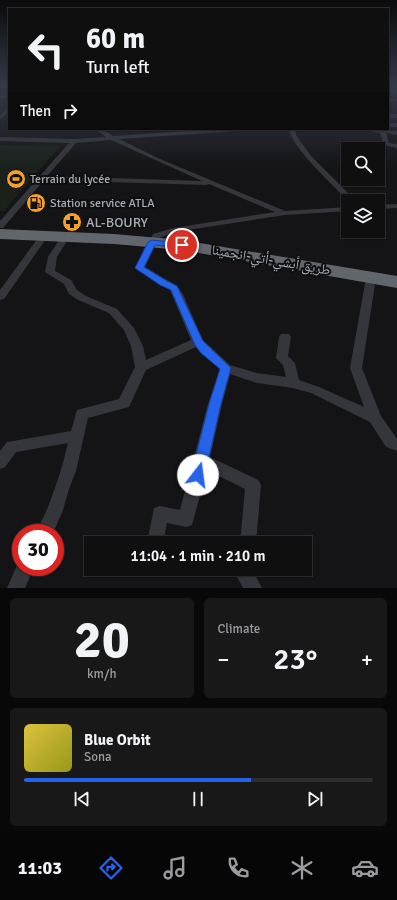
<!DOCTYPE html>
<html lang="en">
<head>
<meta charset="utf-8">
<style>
	:root { --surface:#0f0f10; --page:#181819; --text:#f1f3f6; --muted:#9b9c9f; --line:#2f2f30; --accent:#2563eb }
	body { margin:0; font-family:Signika,"Noto Naskh Arabic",sans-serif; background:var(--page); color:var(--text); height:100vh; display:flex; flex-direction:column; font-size:15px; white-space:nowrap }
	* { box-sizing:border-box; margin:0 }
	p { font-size:13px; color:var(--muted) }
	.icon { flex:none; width:22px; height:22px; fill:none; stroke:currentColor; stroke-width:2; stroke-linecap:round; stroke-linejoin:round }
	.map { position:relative; height:588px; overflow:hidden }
	.drawer { display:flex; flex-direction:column; gap:10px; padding:10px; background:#080809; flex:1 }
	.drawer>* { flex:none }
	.top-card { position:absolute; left:8px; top:8px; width:381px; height:122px; border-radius:0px; box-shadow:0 1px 3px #0004,0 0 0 1px var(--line); background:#0f0f10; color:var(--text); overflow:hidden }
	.buttons { position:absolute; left:341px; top:142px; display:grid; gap:8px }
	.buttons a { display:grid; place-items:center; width:44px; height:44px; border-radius:0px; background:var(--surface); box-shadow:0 1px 3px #0004,0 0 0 1px var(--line); font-size:20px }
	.speed { position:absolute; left:12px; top:524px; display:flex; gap:8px; font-size:20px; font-weight:700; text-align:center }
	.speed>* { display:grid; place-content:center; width:52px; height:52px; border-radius:50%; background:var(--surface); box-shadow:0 1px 3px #0004,0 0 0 1px var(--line); line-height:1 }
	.speed .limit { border:6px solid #d22; background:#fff; color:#111 }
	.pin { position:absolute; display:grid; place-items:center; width:34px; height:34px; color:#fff; margin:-17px; border:2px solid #fff; border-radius:50%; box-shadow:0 1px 4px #0007 }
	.me { position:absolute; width:44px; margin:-22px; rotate:15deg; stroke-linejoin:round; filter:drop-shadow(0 0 3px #0008) }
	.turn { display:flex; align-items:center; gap:14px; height:84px; padding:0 12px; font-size:18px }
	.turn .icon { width:52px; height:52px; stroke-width:2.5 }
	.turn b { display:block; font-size:28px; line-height:34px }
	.then { display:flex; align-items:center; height:38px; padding:0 12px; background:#0003; gap:8px; font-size:15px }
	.big { font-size:30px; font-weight:600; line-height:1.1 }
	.drawer .tile { flex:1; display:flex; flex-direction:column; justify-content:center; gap:6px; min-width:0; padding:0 14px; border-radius:6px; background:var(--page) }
	.drawer .dial { align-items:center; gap:0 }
	.dial b { font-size:52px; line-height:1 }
	.song { display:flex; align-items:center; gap:12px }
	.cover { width:48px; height:48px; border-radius:6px; background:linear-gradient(135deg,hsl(50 70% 55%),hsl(60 70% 35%)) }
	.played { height:4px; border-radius:2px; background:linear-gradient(90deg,var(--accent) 65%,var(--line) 65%) }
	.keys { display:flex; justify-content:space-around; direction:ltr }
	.heat { display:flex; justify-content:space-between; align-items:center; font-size:22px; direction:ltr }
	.drawer .tiles { flex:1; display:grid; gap:10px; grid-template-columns:1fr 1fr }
	.tile:last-child { grid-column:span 2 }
	.trip { position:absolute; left:84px; top:536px; width:228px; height:40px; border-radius:0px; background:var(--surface); box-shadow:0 1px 3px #0004,0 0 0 1px var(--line); font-weight:600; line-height:40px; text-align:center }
	.dock { display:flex; height:64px; justify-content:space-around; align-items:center; background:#060606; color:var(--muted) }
	.dock .icon { width:28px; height:28px }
	.dock .active { color:var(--accent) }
	.dock b { font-size:18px; color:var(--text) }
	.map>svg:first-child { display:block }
	.green { fill:#1a201a }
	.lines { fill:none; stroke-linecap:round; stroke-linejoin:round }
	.street { fill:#35363b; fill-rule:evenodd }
	.highway { fill:#61656c; fill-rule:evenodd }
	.route { fill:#2563eb; stroke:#184099 }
	.labels { text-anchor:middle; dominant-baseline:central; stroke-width:4; stroke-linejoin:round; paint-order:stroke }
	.far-poi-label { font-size:12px; fill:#a5acb6; stroke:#0f0f10; text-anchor:start }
	.poi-label { font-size:14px; fill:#a5acb6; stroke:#0f0f10; text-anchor:start }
	.street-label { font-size:14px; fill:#a5acb6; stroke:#0f0f10 }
</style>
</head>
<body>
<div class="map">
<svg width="397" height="588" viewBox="0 0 397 588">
	<rect width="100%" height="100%" fill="#141416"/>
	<!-- green -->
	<path class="green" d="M0,145L60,146L4,211H0Z"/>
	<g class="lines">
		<!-- street -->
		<path class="street" d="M388,89L397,91V93L388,91Z
			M0,96H9V98H0Z
			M388,99H397V101H388Z
			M7,109H9V112L0,119V115Z
			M388,114H397V118H388Z
			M388,123H397V127H388Z
			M95,129H102L113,136L216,129H242L239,131L119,139L160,159L285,211L348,207V211L285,215L175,232L159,238L145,267L177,286L183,294L202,339L230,365L257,373L286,377L283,365L276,358L279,337L281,334H289L291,337L288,356L295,363L299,380L319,387L364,407L350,368L366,278L371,275L376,278L362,368L381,416L397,439V451L386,447L370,422L311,393L293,388L257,383L230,374L222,404L210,457L258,480L261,485L256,543H240L245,489L207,470L192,525L186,527L167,523L163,543H147L154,508L160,506L180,510L208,404L220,369L196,347L146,370L129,407L88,418L76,471L69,489L63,510L53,533H36C39,524 45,516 48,507C56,486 63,465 68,443L16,452L5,467L0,469V451L7,442L71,431L77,410L119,399L135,367L131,346L124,330L109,313L78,300L69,294L64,284L45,272L48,257L63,234L66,233L70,236L57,257L55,271L71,280L77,290L86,296L117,309L134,328L143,346L146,360L191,340L170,290L135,268L153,234L173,228L275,212L209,184L206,185L44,180L3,228H0V221L69,143L0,141V137L74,139L106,137ZM111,140L202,181L47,176L76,143Z
			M289,129H295L296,135L311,156L356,201H348C334,186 292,148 289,129Z
			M357,129L397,131V135L386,133L389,143L397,144V148L384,145L380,133Z
			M397,204V208L378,209V205Z
			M44,233L48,236L4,299L0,300V290L41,234Z
			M21,560V567H34L25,588H7L19,561Z
			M237,569H255L254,573L262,588H243L236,575Z"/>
		<!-- highway -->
		<path class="highway" d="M0,229L114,234L182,240L397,276V288L182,250L114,244L0,239Z"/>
	</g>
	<!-- sky -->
	<linearGradient id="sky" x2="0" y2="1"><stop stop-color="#0b0b0c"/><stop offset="0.51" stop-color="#343a47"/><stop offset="1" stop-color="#343a47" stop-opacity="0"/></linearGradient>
	<rect width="397" height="169" fill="url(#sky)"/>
	<!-- route -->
	<path class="route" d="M152,240L182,243L186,245L182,248L155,245L144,267L167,281L177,286L203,341L231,368L221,404L205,475L203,479L198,481L193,479L191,475L209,404L220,369L201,353L195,345L171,290L160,285L135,268L148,242Z"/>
	<!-- icons -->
	<defs>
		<symbol id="stadium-disc" viewBox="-11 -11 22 22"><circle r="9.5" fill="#f3a02e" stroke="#0f0f10"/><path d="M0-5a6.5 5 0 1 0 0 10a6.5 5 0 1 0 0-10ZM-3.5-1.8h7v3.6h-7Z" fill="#111"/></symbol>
		<symbol id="fuel-disc" viewBox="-11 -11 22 22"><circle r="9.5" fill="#f3a02e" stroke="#0f0f10"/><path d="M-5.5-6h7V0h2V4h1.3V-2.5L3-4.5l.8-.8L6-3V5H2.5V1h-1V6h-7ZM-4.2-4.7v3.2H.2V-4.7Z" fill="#111"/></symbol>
		<symbol id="pharmacy-disc" viewBox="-11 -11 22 22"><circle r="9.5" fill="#f3a02e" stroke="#0f0f10"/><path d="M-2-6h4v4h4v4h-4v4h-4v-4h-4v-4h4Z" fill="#111"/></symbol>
	</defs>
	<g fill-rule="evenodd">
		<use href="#stadium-disc" x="5" y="168" width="22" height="22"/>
		<use href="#fuel-disc" x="25" y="192" width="22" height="22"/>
		<use href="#pharmacy-disc" x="61" y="211" width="22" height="22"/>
	</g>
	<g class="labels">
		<!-- far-poi labels -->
		<g class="far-poi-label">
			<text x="30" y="179">Terrain du lycée</text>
			<text x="50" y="203">Station service ATLA</text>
		</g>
		<!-- poi labels -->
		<g class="poi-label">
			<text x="86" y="222">AL-BOURY</text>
		</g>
		<!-- street labels -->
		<g class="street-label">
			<text transform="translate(271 260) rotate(10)">طريق أبشي-أتي-انجمينا</text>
		</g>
	</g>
</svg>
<div class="buttons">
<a><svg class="icon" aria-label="search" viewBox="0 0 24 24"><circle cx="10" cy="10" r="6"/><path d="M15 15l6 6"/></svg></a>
<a><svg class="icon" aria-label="layers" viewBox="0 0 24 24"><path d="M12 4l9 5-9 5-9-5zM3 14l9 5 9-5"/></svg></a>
</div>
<div class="speed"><div class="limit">30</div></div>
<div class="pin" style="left:182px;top:245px;background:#d93025"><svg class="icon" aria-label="arrive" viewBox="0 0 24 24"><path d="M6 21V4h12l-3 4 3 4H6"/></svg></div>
<svg class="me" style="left:198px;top:475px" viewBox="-20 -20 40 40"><circle r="19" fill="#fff"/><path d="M0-13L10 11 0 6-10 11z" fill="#2563eb"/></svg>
<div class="trip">11:04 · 1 min · 210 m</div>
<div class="top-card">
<div class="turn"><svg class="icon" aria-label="left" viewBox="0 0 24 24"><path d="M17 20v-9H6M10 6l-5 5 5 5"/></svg><div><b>60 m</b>Turn left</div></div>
<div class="then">Then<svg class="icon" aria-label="right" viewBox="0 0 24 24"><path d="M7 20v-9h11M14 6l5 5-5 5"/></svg></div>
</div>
</div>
<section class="drawer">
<div class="tiles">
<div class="tile dial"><b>20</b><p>km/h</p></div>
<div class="tile"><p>Climate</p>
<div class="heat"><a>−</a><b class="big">23°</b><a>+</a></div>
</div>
<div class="tile">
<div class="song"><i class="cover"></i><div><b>Blue Orbit</b><p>Sona</p></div></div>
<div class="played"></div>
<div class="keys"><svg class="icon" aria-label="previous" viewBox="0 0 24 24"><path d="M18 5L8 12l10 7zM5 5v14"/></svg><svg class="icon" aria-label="pause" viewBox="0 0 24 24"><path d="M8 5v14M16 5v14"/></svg><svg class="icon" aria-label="next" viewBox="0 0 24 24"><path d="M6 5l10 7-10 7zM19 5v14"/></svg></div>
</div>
</div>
</section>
<nav class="dock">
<b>11:03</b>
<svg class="icon active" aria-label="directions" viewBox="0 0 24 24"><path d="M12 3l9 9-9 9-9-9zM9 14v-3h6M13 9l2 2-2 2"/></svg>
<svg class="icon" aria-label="music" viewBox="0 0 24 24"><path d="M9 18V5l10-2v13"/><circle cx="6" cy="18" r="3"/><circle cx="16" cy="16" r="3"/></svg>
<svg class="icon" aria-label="phone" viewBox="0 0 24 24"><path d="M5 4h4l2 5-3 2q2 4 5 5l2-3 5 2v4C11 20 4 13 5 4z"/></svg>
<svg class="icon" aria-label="climate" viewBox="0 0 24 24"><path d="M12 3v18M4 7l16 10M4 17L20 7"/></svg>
<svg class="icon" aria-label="car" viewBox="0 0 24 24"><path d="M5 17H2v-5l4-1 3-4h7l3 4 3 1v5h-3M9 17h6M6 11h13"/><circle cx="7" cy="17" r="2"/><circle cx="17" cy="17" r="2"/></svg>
</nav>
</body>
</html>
